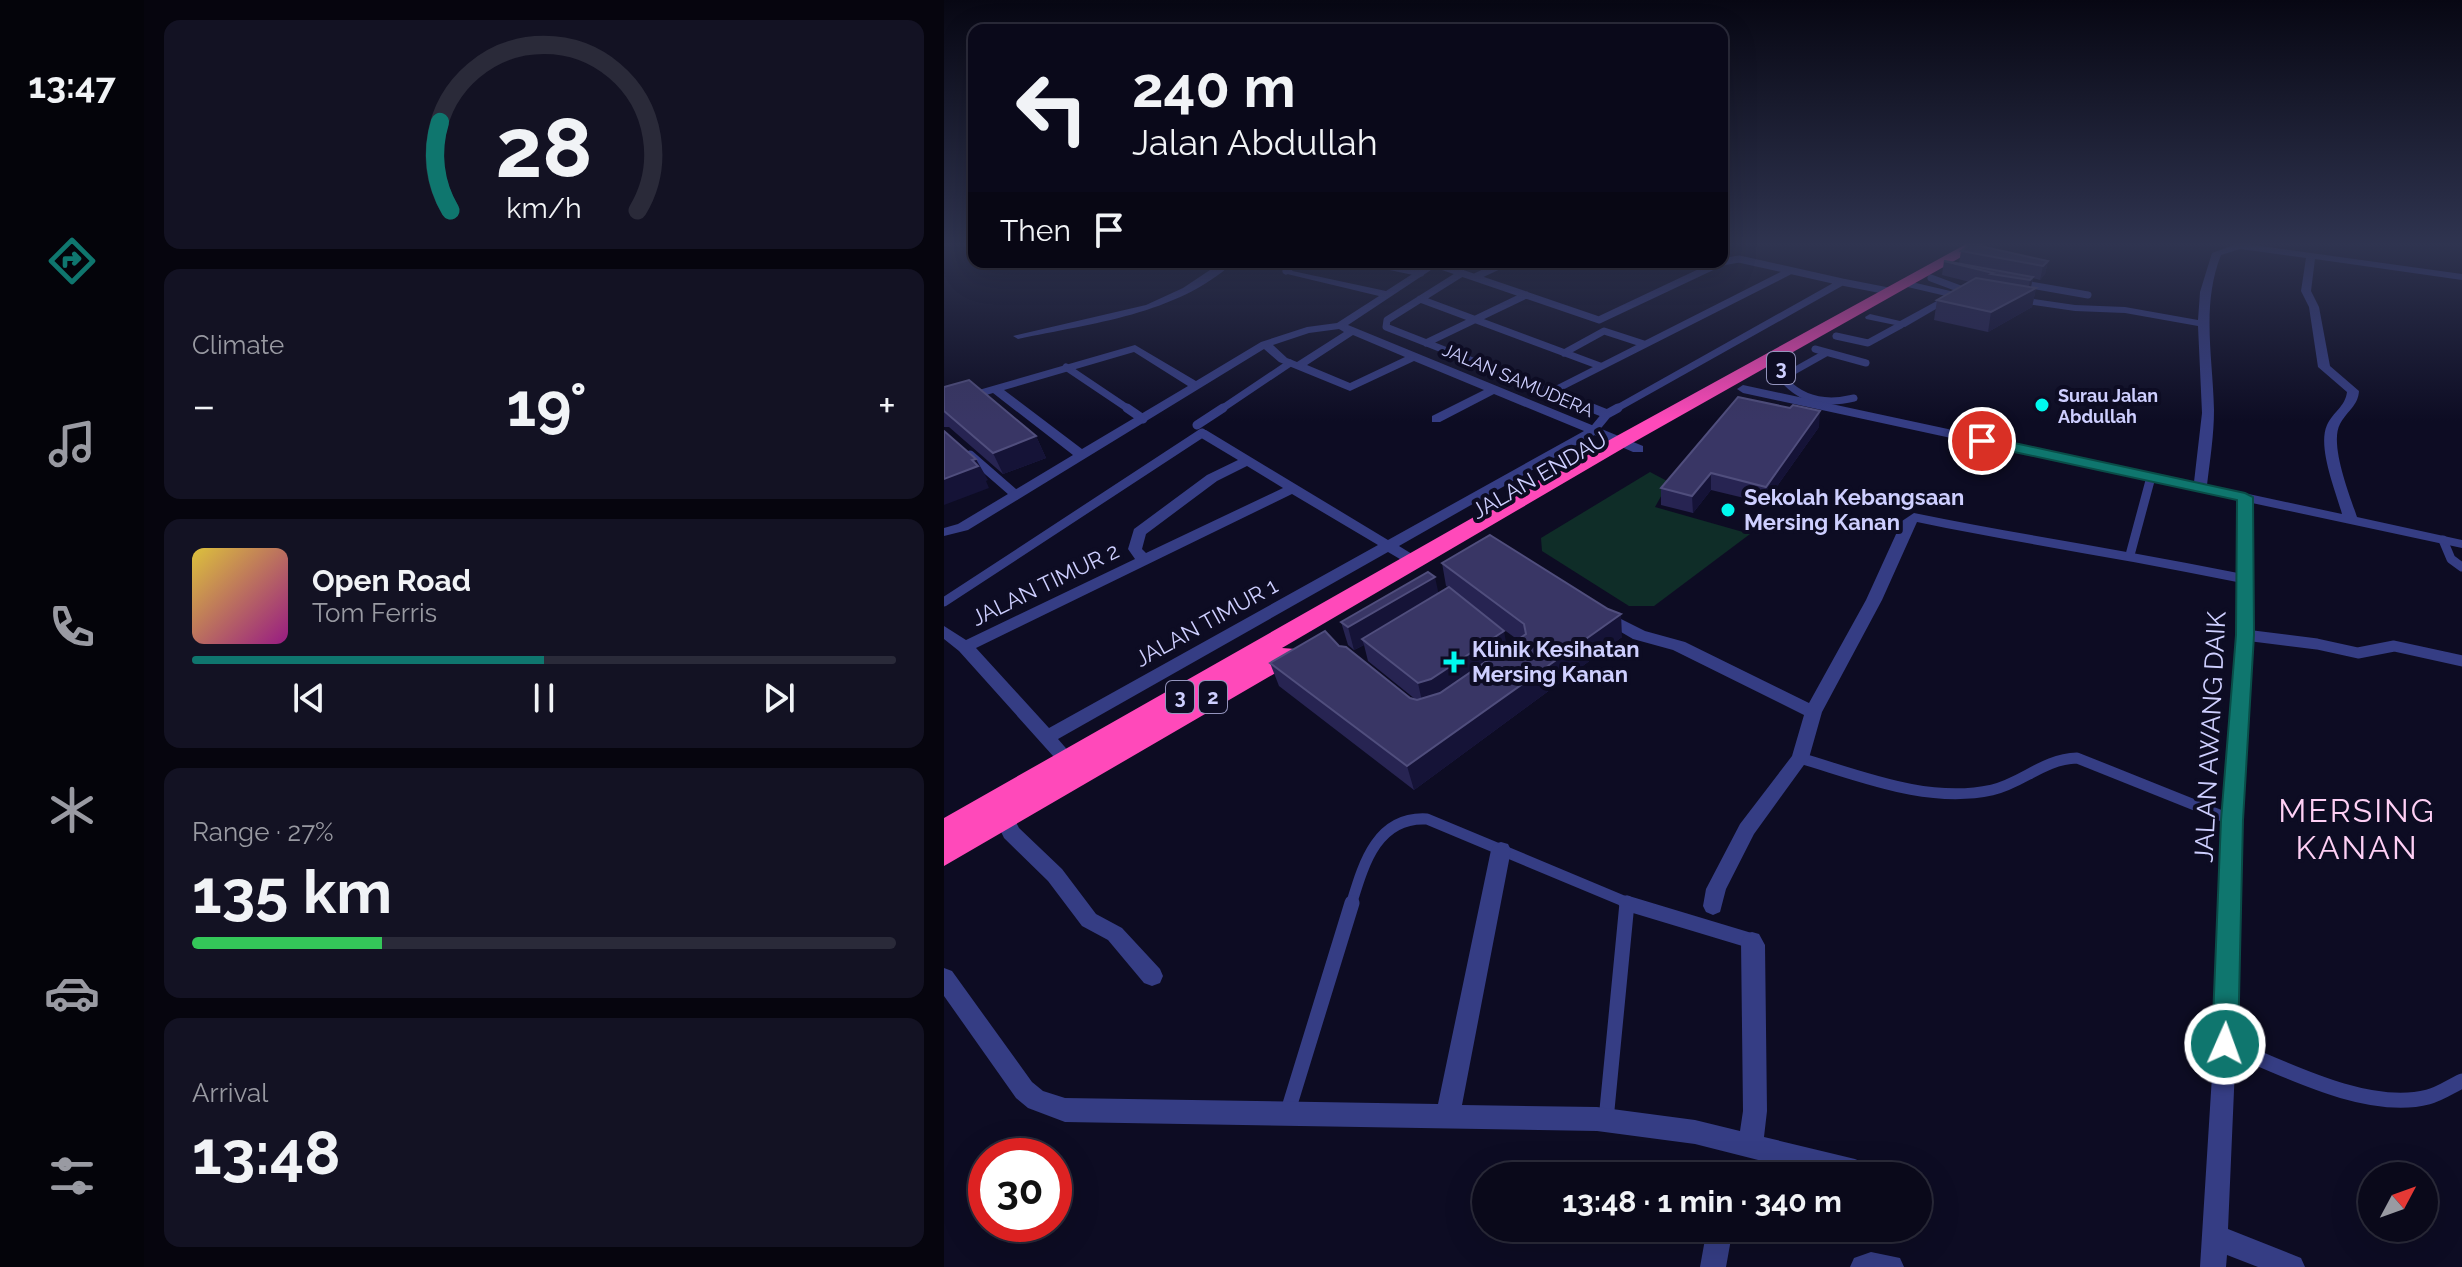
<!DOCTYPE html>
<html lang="en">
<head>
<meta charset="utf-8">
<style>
	:root { --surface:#0a091a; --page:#131223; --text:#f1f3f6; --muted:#999aa2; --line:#2a2a39; --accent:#0f766e }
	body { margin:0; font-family:Raleway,sans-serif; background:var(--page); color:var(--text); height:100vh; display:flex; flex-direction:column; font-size:30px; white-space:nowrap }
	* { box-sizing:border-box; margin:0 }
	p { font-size:26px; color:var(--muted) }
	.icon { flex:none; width:44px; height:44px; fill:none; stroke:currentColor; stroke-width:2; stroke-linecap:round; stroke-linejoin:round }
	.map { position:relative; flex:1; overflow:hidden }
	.drawer { display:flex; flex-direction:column; gap:20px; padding:20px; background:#06050e; width:800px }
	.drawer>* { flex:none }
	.banner { position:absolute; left:24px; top:24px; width:760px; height:244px; border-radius:16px; box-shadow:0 8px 32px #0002,0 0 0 2px var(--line); background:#0a091a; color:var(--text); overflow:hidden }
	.needle { width:52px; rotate:49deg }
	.buttons { position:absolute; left:1414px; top:1162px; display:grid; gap:16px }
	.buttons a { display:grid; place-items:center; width:80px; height:80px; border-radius:50%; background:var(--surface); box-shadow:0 8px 32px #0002,0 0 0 2px var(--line); font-size:40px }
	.speed { position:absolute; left:24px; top:1138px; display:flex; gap:16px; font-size:40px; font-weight:700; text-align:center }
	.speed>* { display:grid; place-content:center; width:104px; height:104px; border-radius:50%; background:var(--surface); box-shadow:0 8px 32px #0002,0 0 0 2px var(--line); line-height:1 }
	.speed .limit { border:12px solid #d22; background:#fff; color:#111 }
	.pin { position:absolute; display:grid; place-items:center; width:68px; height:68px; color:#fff; margin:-34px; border:4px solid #fff; border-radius:50%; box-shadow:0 2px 8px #0007 }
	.me { position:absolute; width:88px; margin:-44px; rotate:2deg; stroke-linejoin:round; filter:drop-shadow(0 0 6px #0008) }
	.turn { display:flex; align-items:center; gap:28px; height:168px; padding:0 32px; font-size:36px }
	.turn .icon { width:104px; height:104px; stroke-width:2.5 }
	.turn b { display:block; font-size:56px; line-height:68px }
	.then { display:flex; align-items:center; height:76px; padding:0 32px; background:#0003; gap:16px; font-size:30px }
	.big { font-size:60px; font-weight:700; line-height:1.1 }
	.drawer .card { flex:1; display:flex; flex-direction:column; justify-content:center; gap:12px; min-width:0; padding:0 28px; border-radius:16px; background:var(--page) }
	.drawer .dial { align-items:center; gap:0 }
	.dial svg { height:208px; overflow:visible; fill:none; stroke:var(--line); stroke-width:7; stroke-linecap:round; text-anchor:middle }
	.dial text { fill:var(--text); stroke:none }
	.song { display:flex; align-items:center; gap:24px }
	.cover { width:96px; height:96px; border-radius:12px; background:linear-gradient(135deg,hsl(50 70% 55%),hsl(310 70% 35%)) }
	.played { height:8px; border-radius:4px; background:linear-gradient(90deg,var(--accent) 50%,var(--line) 50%) }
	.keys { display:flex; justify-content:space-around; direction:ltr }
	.heat { display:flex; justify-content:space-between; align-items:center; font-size:44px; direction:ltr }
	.charge { height:12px; border-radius:6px; background:linear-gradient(90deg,#34c759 27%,var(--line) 0) }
	.trip { position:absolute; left:528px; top:1162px; width:460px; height:80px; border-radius:40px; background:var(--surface); box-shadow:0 8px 32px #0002,0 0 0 2px var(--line); font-weight:700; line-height:80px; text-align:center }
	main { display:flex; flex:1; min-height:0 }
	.dock { display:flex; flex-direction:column; width:144px; justify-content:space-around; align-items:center; background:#04040a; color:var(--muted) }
	.dock .icon { width:56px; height:56px }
	.dock .on { color:var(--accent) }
	.dock b { font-size:36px; color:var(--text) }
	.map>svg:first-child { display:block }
	.green { fill:#0f2d28 }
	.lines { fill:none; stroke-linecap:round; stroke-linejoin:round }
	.lane-far3 { stroke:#353d84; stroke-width:7 }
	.lane-far2 { stroke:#353d84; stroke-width:9 }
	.lane-far1 { stroke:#353d84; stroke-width:11 }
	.lane { stroke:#353d84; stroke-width:15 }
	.street { fill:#353d84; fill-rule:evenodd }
	.highway { fill:#ff49ba; fill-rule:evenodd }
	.wall { fill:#272452; fill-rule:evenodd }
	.shaded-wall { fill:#151337 }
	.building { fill:#393665; stroke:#504e7d; stroke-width:2 }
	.route { fill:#0f766e; stroke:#0a4d48; stroke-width:2 }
	.poi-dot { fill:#00f9ef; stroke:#0d0c23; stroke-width:3 }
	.labels { text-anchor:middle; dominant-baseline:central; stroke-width:8; stroke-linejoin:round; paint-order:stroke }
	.far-street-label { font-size:18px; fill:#cecfff; stroke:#0d0c23 }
	.far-poi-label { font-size:18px; font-weight:bold; fill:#cecfff; stroke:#0d0c23; text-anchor:start }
	.shield { fill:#0d0c23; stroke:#9494bd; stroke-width:2 }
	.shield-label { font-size:20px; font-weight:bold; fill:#cecfff }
	.street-label { font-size:22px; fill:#cecfff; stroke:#0d0c23 }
	.poi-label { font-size:22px; font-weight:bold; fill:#cecfff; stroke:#0d0c23; text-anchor:start }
	.near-street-label { font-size:26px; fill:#cecfff; stroke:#0d0c23 }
	.near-quarter-label { font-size:32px; letter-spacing:2px; fill:#ffd0f5; stroke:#0d0c23 }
</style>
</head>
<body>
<main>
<nav class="dock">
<b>13:47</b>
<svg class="icon on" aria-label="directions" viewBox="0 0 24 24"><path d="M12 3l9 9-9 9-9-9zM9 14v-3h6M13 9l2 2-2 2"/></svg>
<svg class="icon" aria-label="music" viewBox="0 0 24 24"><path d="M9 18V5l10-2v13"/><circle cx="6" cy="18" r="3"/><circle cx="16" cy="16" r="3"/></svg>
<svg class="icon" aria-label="phone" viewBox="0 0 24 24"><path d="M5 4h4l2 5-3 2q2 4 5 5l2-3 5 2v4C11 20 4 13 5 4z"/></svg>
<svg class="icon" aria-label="climate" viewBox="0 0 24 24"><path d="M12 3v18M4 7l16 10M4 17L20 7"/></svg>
<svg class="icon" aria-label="car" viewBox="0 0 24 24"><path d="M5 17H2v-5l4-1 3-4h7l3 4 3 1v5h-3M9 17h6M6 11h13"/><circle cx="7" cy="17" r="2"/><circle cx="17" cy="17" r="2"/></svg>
<svg class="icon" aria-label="filters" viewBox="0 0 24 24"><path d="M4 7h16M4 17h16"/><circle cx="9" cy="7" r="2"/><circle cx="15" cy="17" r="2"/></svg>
</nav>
<section class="drawer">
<div class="card dial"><svg viewBox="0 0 100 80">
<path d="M14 69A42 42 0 1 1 86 69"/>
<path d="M14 69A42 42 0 0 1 10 35" stroke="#0f766e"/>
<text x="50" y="56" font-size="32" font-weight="700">28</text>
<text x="50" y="72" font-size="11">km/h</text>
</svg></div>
<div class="card"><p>Climate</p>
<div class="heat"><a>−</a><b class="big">19°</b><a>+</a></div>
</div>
<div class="card">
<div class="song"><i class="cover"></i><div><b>Open Road</b><p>Tom Ferris</p></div></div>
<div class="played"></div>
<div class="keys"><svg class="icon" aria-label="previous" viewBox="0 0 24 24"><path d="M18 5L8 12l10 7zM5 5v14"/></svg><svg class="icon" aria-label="pause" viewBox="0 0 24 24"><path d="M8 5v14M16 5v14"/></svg><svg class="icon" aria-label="next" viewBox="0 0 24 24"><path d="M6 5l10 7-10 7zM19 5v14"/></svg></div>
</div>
<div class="card"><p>Range · 27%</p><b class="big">135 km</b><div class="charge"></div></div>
<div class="card"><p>Arrival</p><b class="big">13:48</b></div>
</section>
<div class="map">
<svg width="1518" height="1267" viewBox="0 0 1518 1267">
	<rect width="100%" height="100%" fill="#0d0c23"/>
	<!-- green -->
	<path class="green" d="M706,472L725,482L711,507L806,534L710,606H685L598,551L597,538Z"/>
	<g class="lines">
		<!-- lane-far3 -->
		<path class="lane-far3" d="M425,262L477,273
			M778,262L795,259L898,282
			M491,264L655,320L778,262
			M342,271L353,262
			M518,273L443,320L442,327L653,410
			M531,277L563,262
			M987,278L1019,290
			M1075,283L1144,295
			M476,299L656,366
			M892,336L924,343L957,325
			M482,343L582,295
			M871,349L922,363
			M620,353L660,331L700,344
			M122,367L186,410
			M839,367L850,371L842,382C860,401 885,404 910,398
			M850,371L882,353
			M607,392L846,271
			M276,410L346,363
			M670,410L898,282L944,291"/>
		<!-- lane-far2 -->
		<path class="lane-far2" d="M183,408L199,419
			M648,408L663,414
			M253,425L279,408
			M649,431L663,414L674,408
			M26,455L72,495
			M1499,540L1507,559L1518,567
			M1186,555L1207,477
			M0,602L258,433"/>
		<!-- lane-far1 -->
		<path class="lane-far1" d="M1301,635L1373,644L1414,653L1450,646L1518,661
			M856,758C917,776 984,804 1048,790C1079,783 1099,759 1133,758L1288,820
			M407,905C419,866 432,816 483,819L689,905"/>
		<!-- lane -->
		<path class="lane" d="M682,903L808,941
			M1281,1044C1337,1067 1423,1113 1484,1097C1496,1094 1507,1086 1518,1081
			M343,1114L408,903
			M662,1120L683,903"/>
		<!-- street -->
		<path class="street" d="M1295,243L1518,274V280L1371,259L1367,291L1375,307L1386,366L1415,391C1414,406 1403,411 1396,424C1385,444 1406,496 1413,517L1518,540V548L1308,503L1309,635L1298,820L1292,1044L1284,1229L1357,1258L1361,1267H1314L1283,1255L1282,1267H1256L1270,1044L1278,820L1293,635V582C1187,560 1079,544 973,522L938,600L878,712L865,758L810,834L782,889L776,912L769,915L762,912L759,906L762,889L796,824L848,756L860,715L729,650L689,639L653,618L655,614H667L701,631L741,642L865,703L922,600L958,521L970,513C1078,535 1186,551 1294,573V500L799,393L793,389L799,385L1250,482L1258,413L1254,326L1181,313L1131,311L1070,302L1065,299L1070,296L1131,305L1181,307L1254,320L1256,292L1268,253ZM1296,249L1362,258L1357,291L1365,307L1374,367L1403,392C1401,407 1389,412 1383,425C1373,447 1392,492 1398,514L1263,485C1266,460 1270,435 1270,410C1269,357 1257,306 1277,255Z
			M278,262H290C232,315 148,323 74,339L69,336L202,305L239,288Z
			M487,262H499L404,325L699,446V452H689L650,435L455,546L476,559L478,562L476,565H466L444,552L114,739L133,761L130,766H118L15,651L0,639V626L22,640L191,559L184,549L190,529L263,475L294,460L254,436V430H262L444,540L640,431L550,394L496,422H488V416L540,390L470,361L406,391L335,362L320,349L24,530L0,536V528L14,524L129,455L49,393L0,408V400L191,345L252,381L317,342L363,327L393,323L435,296L339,273V269L442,291ZM395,329L400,332L353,362L343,358L329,345L365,333ZM409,335L461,357L406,383L363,365ZM190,352L244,386L138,449L60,390ZM303,466L339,488L202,553L198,549L202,534L273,481ZM348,494L434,545L105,728L32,648Z
			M959,280L1015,293L1016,295L961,327L922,319L921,317L926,314L956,321L1002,296L955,285V281Z
			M61,811L68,814L75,828L118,869L152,914L178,928L216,969L219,976L216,983L208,986L200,983L164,940L138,926L104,881L60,838L51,819L54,814Z
			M557,842L564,844L567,850L518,1105L653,1107L751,1120L796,1131L799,1111L797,941L801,934L808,932L815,934L821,945L823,1111L820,1137L911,1159L920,1163L924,1172L922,1176H877L751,1144L653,1131L121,1122L84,1108L72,1098L0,996V968L8,971L88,1082L99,1091L121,1098L494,1104L547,850L550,844Z
			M763,1228H789L782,1267H756Z
			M927,1252L956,1258L960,1267H906L910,1258Z"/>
		<!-- highway -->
		<path class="highway" d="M1024,243H1042L683,446L338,648L352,649L355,655L352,661L0,866V818L669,438Z"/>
	</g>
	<!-- wall -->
	<path class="wall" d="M1017,251L1104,261L1101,274L1096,280L1089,278L1087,287L1092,288L1088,307L1044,332L990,320L993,300L1026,282L998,275L1000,261L1015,263Z
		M0,387L92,436L102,458L59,474L5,427H0Z
		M875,427L821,503L767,490L749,513L717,505V488Z
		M498,563L678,637L470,790L335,686L326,663L395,646L466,698L471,699L424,661L420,645L410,650L404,645L397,622L495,593L504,587L502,586ZM529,607L574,640L563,647Z"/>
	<!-- shaded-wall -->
	<path class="shaded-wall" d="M1104,261L1101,274L1096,280L1099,266Z
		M1089,277L1086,291L1092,288L1088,307L1044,332L1047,312L1084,292L1086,280Z
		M876,411L875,427L821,503L822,487Z
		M92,436L102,458L59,474L49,453Z
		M32,459L44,480L42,481L45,488L0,505V479Z
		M767,473V490L749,513L748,496Z
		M491,577L496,600L418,639L420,645L410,650L404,627Z
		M677,614L678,637L470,790L463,766Z
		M560,631L564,653L479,706L474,683Z"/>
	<!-- building -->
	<path class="building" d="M1027,244L1104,261L1099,266L1017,251Z
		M1000,261H1001L1089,277L1086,280L1047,274L1049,273Z
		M1032,278L1092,288L1047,312L993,300Z
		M25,380L92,436L49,453L0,411V387Z
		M794,397L846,408L849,405L876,411L822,487L767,473L748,496L717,488Z
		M0,431L32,459L28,460L34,466L0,479Z
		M546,535L664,609L677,614L463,766L326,663L381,631L395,646L402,647L466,698L473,700L496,693L582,634L580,624L498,563Z
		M484,572L491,577L404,627L397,622Z
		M505,587L560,631L487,679L474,683L418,639Z"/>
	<!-- sky -->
	<linearGradient id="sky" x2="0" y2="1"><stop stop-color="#070713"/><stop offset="0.58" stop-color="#2f3450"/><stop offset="1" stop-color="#2f3450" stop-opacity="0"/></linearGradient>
	<rect width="1518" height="421" fill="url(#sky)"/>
	<!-- route -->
	<path class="route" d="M1038,436L1301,493L1309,497L1310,635L1299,820L1294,1044L1290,1053L1281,1056L1272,1053L1268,1044L1277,820L1292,635L1293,500L1033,444L1031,441Z"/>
	<!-- markers -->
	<g class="poi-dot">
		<circle cx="1098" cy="405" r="8"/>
		<circle cx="784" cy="510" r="8"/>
		<path d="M506 650h8v8h8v8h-8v8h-8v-8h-8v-8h8z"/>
	</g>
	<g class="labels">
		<!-- far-street labels -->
		<g class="far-street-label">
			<text transform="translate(574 380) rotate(23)">JALAN SAMUDERA</text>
		</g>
		<!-- far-poi labels -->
		<g class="far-poi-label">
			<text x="1114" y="395">Surau Jalan<tspan x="1114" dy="21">Abdullah</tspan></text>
		</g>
		<!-- shield labels -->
		<g class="shield">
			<rect x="823" y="352" width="28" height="32" rx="6"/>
			<rect x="222" y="681" width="28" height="32" rx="6"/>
			<rect x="255" y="681" width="28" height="32" rx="6"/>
		</g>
		<g class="shield-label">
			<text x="837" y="368">3</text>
			<text x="236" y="697">3</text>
			<text x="269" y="697">2</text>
		</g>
		<!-- street labels -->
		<g class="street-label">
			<text transform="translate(595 475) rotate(-30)">JALAN ENDAU</text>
			<text transform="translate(101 584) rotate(-26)">JALAN TIMUR 2</text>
			<text transform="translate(262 622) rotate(-29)">JALAN TIMUR 1</text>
		</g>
		<!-- poi labels -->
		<g class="poi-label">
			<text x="800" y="497">Sekolah Kebangsaan<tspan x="800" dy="25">Mersing Kanan</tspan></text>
			<text x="528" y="649">Klinik Kesihatan<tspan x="528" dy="25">Mersing Kanan</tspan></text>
		</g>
		<!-- near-street labels -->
		<g class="near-street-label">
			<text transform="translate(1266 737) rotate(-87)">JALAN AWANG DAIK</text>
		</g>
		<!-- near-quarter labels -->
		<g class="near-quarter-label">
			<text x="1413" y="810">MERSING<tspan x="1413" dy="37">KANAN</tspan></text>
		</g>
	</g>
</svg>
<div class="buttons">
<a><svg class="needle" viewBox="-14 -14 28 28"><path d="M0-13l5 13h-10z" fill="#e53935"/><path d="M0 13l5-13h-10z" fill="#999aa2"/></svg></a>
</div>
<div class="speed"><div class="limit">30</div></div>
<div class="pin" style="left:1038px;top:441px;background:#d93025"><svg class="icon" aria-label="arrive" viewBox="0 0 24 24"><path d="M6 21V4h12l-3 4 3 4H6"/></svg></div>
<svg class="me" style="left:1281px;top:1044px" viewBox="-20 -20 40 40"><circle r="17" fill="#0f766e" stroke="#fff" stroke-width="3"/><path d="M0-11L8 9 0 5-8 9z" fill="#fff"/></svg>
<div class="trip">13:48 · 1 min · 340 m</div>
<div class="banner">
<div class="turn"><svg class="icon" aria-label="left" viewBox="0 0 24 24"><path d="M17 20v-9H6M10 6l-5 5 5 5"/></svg><div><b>240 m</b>Jalan Abdullah</div></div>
<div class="then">Then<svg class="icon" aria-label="arrive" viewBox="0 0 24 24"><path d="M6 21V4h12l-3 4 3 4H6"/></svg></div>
</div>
</div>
</main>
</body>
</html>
